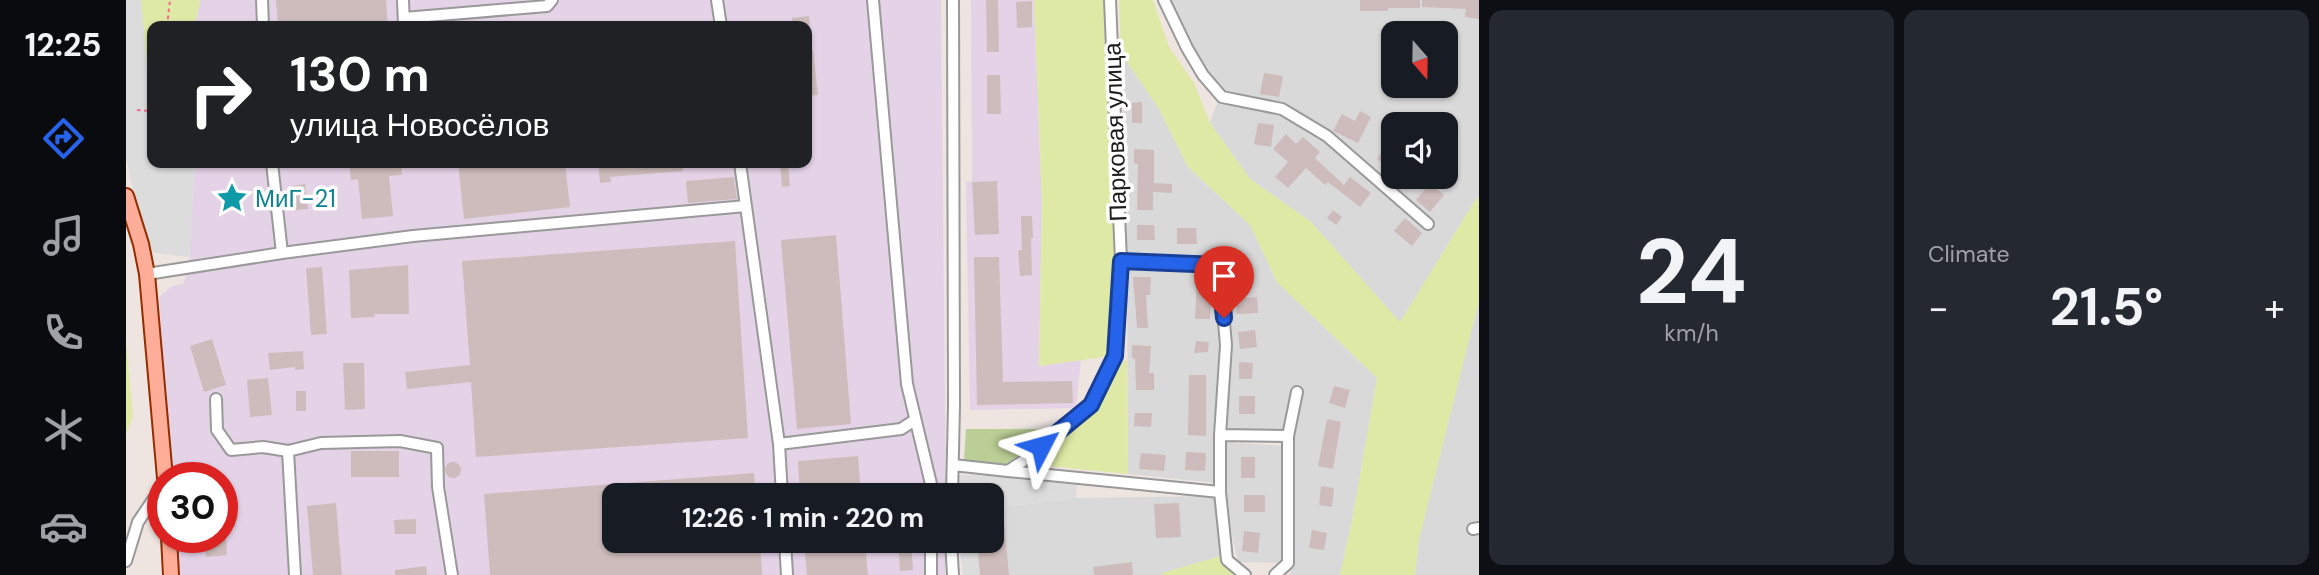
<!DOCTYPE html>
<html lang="en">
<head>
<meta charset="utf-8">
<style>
	:root { --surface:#171b24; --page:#242831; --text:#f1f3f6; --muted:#9ea1a6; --accent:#2563eb }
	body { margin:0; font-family:"DM Sans",sans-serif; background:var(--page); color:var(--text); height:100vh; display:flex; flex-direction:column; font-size:26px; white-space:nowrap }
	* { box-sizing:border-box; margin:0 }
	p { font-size:23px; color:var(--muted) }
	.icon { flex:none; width:38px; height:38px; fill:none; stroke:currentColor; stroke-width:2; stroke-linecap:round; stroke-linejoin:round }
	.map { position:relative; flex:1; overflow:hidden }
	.drawer { display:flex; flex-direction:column; gap:10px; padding:10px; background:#0d0f14; width:840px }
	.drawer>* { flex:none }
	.banner { position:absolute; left:21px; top:21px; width:665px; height:147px; border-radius:14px; box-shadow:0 2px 5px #0004; background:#202124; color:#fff; overflow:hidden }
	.needle { width:46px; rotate:160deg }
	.buttons { position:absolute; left:1255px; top:21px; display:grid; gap:14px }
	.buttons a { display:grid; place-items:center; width:77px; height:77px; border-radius:14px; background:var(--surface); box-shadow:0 2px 5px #0004; font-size:35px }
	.speed { position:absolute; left:21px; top:462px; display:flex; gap:14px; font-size:35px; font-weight:700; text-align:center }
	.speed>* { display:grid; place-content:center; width:91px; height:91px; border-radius:50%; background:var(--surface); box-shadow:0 2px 5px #0004; line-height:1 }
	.speed .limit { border:10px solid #d22; background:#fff; color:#111 }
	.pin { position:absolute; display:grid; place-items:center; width:60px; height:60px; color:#fff; margin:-72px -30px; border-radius:50% 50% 50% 0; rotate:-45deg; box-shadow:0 0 7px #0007 }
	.pin .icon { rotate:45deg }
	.me { position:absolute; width:77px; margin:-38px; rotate:51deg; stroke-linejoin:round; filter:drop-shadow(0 0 5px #0008) }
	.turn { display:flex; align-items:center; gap:24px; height:147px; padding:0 28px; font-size:32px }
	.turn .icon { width:91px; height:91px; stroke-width:2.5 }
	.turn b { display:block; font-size:49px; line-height:60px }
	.big { font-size:52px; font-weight:700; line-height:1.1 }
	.drawer .widget { flex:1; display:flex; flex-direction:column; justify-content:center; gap:10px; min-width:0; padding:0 24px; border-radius:14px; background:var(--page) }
	.drawer .dial { align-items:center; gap:0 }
	.dial b { font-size:91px; line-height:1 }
	.heat { display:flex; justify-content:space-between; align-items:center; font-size:38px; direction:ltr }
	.drawer .tiles { flex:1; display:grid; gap:10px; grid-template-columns:repeat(2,1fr) }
	.trip { position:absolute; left:476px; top:483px; width:402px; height:70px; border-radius:14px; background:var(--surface); box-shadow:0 2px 5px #0004; font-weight:700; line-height:70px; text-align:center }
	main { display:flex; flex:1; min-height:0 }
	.tabs { display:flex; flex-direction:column; width:126px; justify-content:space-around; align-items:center; background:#090b0e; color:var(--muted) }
	.tabs .icon { width:49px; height:49px }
	.tabs .on { color:var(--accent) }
	.tabs b { font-size:32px; color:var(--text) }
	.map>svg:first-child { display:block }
	.residential { fill:#dad9d9; fill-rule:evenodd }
	.industrial { fill:#e4d3e7 }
	.grass { fill:#dfe9a6 }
	.forest { fill:#bace95 }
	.parking { fill:#dcdcdc }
	.building { fill:#cdbcbb }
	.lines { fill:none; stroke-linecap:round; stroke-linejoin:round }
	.minor-casing { stroke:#999; stroke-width:14 }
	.major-casing { stroke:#942e00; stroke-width:18 }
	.path { stroke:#fb658b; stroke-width:2; stroke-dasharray:3.5 3.5; stroke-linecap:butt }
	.minor { stroke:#fff; stroke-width:10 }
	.major { stroke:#fdad98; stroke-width:14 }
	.route-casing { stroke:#184099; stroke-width:18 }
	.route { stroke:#2563eb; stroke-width:12 }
	.labels { text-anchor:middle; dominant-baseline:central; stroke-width:7; stroke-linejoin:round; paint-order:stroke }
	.street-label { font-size:24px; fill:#1c1c1c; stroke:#fff }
	.culture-label { font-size:24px; fill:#0d838f; stroke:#fff; text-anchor:start }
</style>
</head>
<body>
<main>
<nav class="tabs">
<b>12:25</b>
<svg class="icon on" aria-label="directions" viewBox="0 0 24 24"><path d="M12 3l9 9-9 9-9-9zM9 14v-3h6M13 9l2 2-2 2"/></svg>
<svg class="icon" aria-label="music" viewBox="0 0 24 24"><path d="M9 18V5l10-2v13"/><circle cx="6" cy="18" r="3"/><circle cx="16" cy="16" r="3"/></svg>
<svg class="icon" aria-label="phone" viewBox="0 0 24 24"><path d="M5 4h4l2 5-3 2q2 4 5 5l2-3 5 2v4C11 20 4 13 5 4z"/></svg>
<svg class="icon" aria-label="climate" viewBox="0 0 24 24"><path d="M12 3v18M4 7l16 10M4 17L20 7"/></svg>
<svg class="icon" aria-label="car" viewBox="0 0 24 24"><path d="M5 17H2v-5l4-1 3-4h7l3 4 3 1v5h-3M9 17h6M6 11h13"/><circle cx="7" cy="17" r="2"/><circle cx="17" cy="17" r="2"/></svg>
</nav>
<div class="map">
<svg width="1353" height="575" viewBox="0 0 1353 575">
	<rect width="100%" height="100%" fill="#eee5e1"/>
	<!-- residential -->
	<path class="residential" d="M1041,0H1353V197L1348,202L1274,323L1185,222L1124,179L1084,123L1095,92L1076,67ZM1267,33H1320V86H1267ZM1267,124H1320V177H1267Z
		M995,53L1033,109L1062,167L1124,225L1151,282L1251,378L1226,521L1214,575H1164L1167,554V437L1155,430H1100L1105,343L1098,264L1000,256L993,71Z
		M1001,266L1091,269L1095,342L1088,435L1089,483L1002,474Z
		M1353,300V575H1289L1293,539Z
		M1099,442L1159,446L1158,559L1153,563L1112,562L1098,497Z
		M1090,496L1095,556L1037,573L1038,575H883L877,507L950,498Z"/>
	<!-- industrial -->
	<path class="industrial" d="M74,0H815L820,495H488V541H819V575H51L48,537H96V478H44L33,297L46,286L57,284L64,267L63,247L69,163H681V26H69Z
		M845,0H908L916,202L913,366L955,360L950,408L844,410L840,182L846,181Z"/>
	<!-- grass -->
	<path class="grass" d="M3,0H74L69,26H26V134L15,1Z
		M908,0H979L990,263L984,356L913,366L916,202Z
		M993,0H1027L1043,47L1068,83L1084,123L1124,179L1185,222L1274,322L1348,202L1353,197V300L1293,539L1289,575H1214L1226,521L1251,378L1151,282L1124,225L1062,167L1033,109L995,53Z
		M0,340L7,416L0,434Z
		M1001,360L1002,474L901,464L939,437L969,407L991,364Z
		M1095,556L1099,566L1111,575H1038L1036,573Z"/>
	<!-- forest -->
	<path class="forest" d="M840,429H924L880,465L838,461Z"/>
	<!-- parking -->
	<path class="parking" d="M0,0H15L25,111L26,163H69L63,257L26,253L15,224L0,157Z
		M832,475H876L951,484L950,498L866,508V495H831Z
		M833,541H851L854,575H837Z"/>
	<!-- building -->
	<path class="building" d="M150,0H260L262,26H152Z
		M860,0H872L873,52H861Z
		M1234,0H1294V8H1262V11H1234Z
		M1296,0H1353V19L1339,17L1340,9L1296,7Z
		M906,1V27L891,28L890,2Z
		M683,16L684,26H667L666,18Z
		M681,50H687L692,95L681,96Z
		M1138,73L1157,76L1153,97L1134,94Z
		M861,75H874L875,114H861Z
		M1016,102V123H1006V103Z
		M1234,111L1245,117L1232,143L1207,131L1216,114L1229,121Z
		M1132,123L1148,125L1145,147L1128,144Z
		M1160,134L1170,144L1177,137L1194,152L1189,158L1218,185L1224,177L1245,193L1234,207L1202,182L1199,185L1180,168L1162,188L1149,177L1162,162L1147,149Z
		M1267,137V161L1262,167L1251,159Z
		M1008,149L1028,150V183L1046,184V193L1027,192V210H1011L1012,164L1008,163Z
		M223,163H275L276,175L263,176L267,216L236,219L232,179L225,180Z
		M332,163H439L444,207L338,219Z
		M472,163H556L557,171L484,177L485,182L474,183Z
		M654,163H662L664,186L656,187Z
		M608,177L611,199L562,203L560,181Z
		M871,181L873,234L849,235L846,182Z
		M1304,183L1318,195L1304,212L1290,200Z
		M179,184L182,209L168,210L165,186Z
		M1207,210L1216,217L1210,225L1201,218Z
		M895,216H906L907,238H905L906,275L894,276L892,250H896Z
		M1279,218L1296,233L1286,246L1268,231Z
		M1011,225H1028L1029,240H1011Z
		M1051,228H1070L1071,244H1051Z
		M710,235L725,424L671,429L655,240Z
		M609,241L622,438L350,457L345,382L281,389L279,372L344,365L336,261Z
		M848,257H873L877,382L946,381L947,403L851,405Z
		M282,265L283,314H248L249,317L225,318L223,270Z
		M196,267L201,334L185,335L180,268Z
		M1007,277H1025L1024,295H1020L1022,328H1011Z
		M1071,277H1086L1088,297H1085L1084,319H1069Z
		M1131,297L1132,313L1111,314L1110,299Z
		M1129,330L1131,347L1114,349L1112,332Z
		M86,339L100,385L78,392L64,346Z
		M1070,341L1083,342L1082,352L1068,353Z
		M1006,345L1025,346L1023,373H1028V390H1010L1009,359L1006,358Z
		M177,351L178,369L169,370V367L144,370L142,353Z
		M1113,362L1127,363L1126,379H1113Z
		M217,363H238L239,409L219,410Z
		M1063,375H1080V436L1062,435Z
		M142,378L146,415L124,417L121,380Z
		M1208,386L1224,390L1219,408L1203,403Z
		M170,391H180V411H170Z
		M1113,396H1129V414H1113Z
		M1009,413H1026L1025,427L1008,426Z
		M1201,419L1215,422L1207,469L1192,466Z
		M225,451H273V477H225Z
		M1060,452L1080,453L1079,471L1059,470Z
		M1015,453L1040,455L1038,471L1013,469Z
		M732,456L735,495H674L672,461Z
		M1115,457H1129V478H1115Z
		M319 470a8 8 0 1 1 16 0a8 8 0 1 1-16 0Z
		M628,473L630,495H488V541H634L636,575H364L358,494Z
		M1195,486L1208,488L1206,507L1193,505Z
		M1118,495H1139V512H1118Z
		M210,503L216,575H187L181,506Z
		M1053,503L1055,537L1030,538L1028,504Z
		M877,507L883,575H854L851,541H866V508Z
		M290,519V534H269L268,520Z
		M1186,530L1201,533L1198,550L1183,548Z
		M1118,531L1134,533L1132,553L1116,551Z
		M78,537H100L101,555L80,557Z
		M678,541H739L742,575H681Z
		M772,541H785L787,570L774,571Z
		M1006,562L1007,575H968L967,567Z
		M300,566L301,575H269V570Z"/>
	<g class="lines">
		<defs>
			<path id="minor" d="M136,0L137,26
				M277,0L278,26
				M591,0L595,26
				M747,0L781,384L805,484V495
				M1038,0L1061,48L1077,75L1096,97L1156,109L1201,136L1302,224
				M278,18L421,6L426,0
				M146,163L156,253
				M614,163L653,444
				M995,261L1093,265L1100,345L1094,435V492L1101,560L1119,575
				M21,274L156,253L287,236L620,206
				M90,399L91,430L105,450L137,447L162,451L169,575
				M1094,435L1162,436V563L1149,575
				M1162,436L1171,392
				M162,451L195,443L274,441L311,448L312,487L326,575
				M827,465L882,471L897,461L965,405L989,356L995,261L984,0
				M882,471L1094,492
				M656,495L653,444L775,429L789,420
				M826,495L828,406L827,0
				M1347,529L1353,528
				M659,541L661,575
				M825,541L827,575
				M0,561L12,522L37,485
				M805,575V541"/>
			<path id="major" d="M0,196L15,244L21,274L39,478
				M43,537L45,575"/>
		</defs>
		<!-- minor casing -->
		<use href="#minor" class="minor-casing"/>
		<!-- major casing -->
		<use href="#major" class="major-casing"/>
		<!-- path -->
		<path class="path" d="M41,26L44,0
			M11,110L26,111"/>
		<!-- minor -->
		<use href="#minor" class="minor"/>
		<!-- major -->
		<use href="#major" class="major"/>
	</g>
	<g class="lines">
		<defs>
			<path id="route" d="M915,446L965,405L989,356L995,261L1093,265L1098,318"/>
		</defs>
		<!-- route casing -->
		<use href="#route" class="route-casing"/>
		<!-- route -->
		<use href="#route" class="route"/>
	</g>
	<!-- icons -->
	<defs>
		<symbol id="sight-bare" viewBox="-9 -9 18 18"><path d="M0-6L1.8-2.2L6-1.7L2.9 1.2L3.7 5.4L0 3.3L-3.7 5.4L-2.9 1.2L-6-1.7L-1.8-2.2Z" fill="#0f9aa8" stroke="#fff" stroke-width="2.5" paint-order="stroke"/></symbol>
	</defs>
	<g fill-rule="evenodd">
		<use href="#sight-bare" x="84" y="176" width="44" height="44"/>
	</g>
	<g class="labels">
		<!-- street labels -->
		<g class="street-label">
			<text transform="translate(989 132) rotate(-92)">Парковая улица</text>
		</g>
		<!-- culture labels -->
		<g class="culture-label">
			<text x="129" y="198">МиГ-21</text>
		</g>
	</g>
</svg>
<div class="buttons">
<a><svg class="needle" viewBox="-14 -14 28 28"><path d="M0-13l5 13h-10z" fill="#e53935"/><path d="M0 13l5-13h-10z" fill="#9ea1a6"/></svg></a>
<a><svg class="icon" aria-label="sound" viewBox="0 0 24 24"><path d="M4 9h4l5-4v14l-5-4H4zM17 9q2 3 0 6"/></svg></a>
</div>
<div class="speed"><div class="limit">30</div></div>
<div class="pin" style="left:1098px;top:318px;background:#d93025"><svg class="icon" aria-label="arrive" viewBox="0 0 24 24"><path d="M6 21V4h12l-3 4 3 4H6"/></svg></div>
<svg class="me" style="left:915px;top:446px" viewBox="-20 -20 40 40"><path d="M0-17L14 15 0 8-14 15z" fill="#2563eb" stroke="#fff" stroke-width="4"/></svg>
<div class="trip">12:26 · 1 min · 220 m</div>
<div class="banner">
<div class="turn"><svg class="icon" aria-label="right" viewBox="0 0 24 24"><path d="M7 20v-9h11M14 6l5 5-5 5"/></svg><div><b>130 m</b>улица Новосёлов</div></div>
</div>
</div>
<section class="drawer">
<div class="tiles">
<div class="widget dial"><b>24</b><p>km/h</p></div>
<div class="widget"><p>Climate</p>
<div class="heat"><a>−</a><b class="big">21.5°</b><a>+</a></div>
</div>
</div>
</section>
</main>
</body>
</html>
